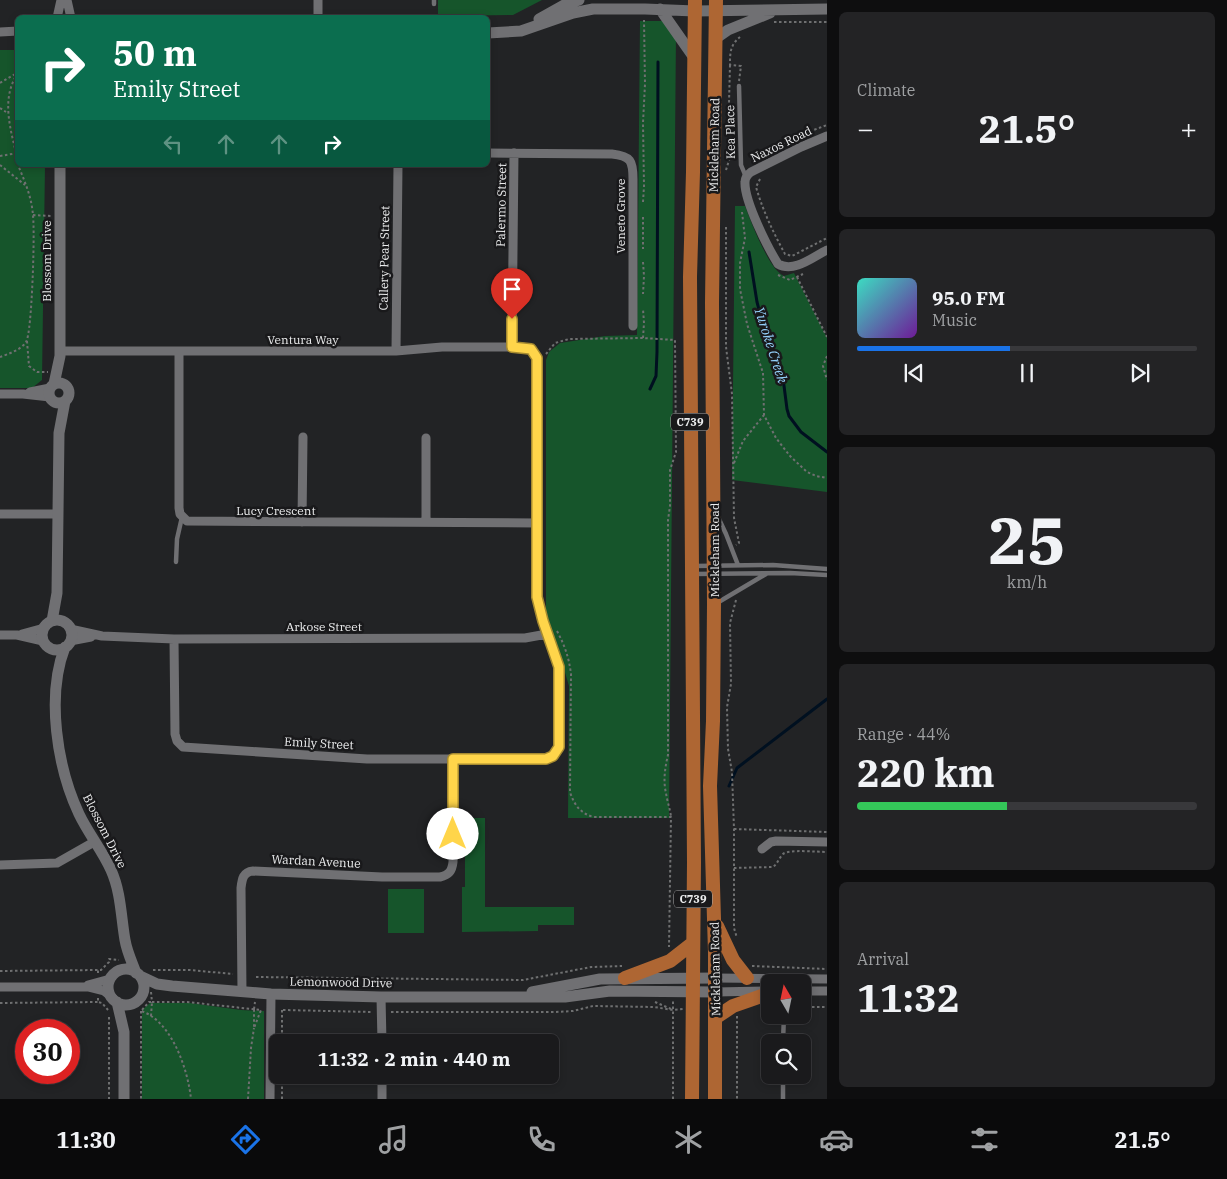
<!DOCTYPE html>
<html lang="en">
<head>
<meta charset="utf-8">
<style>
	:root { --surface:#1a1a1c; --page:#232325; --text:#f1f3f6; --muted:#9fa1a3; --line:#38383b; --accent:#1a73e8 }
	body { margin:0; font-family:"IBM Plex Serif",serif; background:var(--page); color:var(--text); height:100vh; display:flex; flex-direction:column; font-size:19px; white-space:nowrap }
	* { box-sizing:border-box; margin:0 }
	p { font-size:16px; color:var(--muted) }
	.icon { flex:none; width:28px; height:28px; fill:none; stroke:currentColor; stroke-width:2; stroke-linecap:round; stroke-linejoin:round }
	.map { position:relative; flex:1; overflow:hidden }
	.side { display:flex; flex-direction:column; gap:12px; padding:12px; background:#0e0e0f; width:400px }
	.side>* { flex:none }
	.top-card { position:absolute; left:15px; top:15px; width:475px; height:152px; border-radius:8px; box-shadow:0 2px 8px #0003,0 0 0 1px var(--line); background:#0b6e4f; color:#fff; overflow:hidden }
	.needle { width:32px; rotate:351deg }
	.fabs { position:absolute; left:761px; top:974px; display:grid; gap:10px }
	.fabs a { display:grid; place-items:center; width:50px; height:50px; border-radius:8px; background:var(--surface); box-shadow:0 2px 8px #0003,0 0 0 1px var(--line); font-size:25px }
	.speed { position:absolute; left:15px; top:1019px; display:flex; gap:10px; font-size:25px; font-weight:700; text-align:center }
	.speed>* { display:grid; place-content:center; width:65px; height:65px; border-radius:50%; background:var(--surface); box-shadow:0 2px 8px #0003,0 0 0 1px var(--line); line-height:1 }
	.speed .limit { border:8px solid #d22; background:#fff; color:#111 }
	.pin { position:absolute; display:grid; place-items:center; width:42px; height:42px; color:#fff; margin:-51px -21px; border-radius:50% 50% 50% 0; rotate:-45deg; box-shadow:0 0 5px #0007 }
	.pin .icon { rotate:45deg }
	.me { position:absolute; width:55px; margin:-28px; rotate:0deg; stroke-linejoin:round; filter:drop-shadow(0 0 4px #0008) }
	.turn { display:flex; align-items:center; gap:18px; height:105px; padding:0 15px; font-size:22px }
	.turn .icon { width:65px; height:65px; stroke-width:2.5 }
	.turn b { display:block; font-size:35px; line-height:42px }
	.lanes { display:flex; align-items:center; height:48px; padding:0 15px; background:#0003; justify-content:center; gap:25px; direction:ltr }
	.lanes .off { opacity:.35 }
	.big { font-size:38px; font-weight:700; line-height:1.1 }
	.side .card { flex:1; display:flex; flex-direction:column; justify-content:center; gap:8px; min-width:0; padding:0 18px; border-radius:8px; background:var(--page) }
	.side .dial { align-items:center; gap:0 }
	.dial b { font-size:65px; line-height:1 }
	.song { display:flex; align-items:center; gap:15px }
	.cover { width:60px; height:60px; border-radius:8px; background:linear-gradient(135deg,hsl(170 70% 55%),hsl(280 70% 35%)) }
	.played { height:5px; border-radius:2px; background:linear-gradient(90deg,var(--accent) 45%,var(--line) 45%) }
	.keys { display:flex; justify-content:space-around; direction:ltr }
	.heat { display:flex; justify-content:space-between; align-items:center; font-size:28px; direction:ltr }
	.charge { height:8px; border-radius:4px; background:linear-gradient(90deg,#34c759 44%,var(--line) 0) }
	.trip { position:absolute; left:269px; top:1034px; width:290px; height:50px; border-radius:8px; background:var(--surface); box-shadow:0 2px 8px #0003,0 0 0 1px var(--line); font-weight:700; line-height:50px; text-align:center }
	.tab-bar { display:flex; height:80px; justify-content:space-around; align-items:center; background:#0a0a0b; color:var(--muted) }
	.tab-bar .icon { width:35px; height:35px }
	.tab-bar .current { color:var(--accent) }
	.tab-bar b { font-size:22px; color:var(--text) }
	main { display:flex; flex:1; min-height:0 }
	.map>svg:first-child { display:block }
	.green { fill:#16552b }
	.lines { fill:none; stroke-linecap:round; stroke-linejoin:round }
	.stream { stroke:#001020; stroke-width:3 }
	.path { stroke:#6f7071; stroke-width:2; stroke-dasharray:2.5 2.5; stroke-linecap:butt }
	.service { stroke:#707073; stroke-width:4.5 }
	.minor { stroke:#707073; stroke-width:9 }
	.tertiary { stroke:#707073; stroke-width:11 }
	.primary { stroke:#ae6633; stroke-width:14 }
	.route-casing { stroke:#a68a30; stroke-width:12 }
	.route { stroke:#ffd54a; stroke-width:9 }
	.labels { text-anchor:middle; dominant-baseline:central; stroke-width:5; stroke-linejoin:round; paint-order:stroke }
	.shield { fill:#19191b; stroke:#acadae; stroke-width:1 }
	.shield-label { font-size:11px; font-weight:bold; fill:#ebeced }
	.street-label { font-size:12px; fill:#ebeced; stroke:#19191b }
	.water-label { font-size:14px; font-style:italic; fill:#93d0fa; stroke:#19191b }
</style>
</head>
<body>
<main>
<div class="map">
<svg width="827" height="1099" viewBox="0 0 827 1099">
	<rect width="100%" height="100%" fill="#222325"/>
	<!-- green -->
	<path class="green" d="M438,0H542L513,15L438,16Z
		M640,21H662L676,33L669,818H568L569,686L561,659L546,620V360L549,352L560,343L605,336L637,335Z
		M0,50H17L18,165H45L42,380L32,388H0Z
		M735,206H745C751,222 769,270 784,276L794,273L827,338V492L732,480Z
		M465,818H485V907H574V925H538V931L462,932V887H465Z
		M388,889H424V933H388Z
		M150,1003H190L241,1010L264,1011V1099H142V1010Z"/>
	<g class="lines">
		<!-- stream -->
		<path class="stream" d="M749,252L757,302L768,344L783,378L787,409L789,416L801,432L827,452
			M650,389L656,376L657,352L658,62
			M729,786L737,768L827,699"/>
		<!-- path -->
		<path class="path" d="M774,22H827
			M730,65L729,103L732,116
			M18,73C0,99 11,131 18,161
			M739,81L741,66L730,65C730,53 730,45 740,37
			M0,83L15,74
			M0,108L6,112
			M0,156L18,153
			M760,158L758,156L800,135L827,125
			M0,165L25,185
			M726,170L732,151L733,138
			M760,179L756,187C763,211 773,232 785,254L792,256L827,238
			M643,202L644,186L643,123L645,84L644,20
			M742,212L745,238L740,263V289L747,324L763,373L764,415L776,438L790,456L807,472L816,476L827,478
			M33,215L51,216
			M643,217V249
			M726,227V347L732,394L734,518L739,543L736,545
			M643,262L644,276L643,294
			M778,275L790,280L803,274
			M797,277L827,337
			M643,338L644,323L643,309
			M27,341L29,366L37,372H48
			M546,354L555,343L569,339L643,338L675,340L676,452L670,470V506L668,520V755C665,767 663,781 666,793C667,801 670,808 671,817
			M827,356L823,366L827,380
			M0,357C8,354 21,350 26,342C32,334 35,231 33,216C32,198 25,182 18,165
			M734,463L743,441L764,415
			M736,600L730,623L731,684L727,707L728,749L732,772L734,829V928L737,938
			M557,631C565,646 569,658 571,674L570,792C574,805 581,814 594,817H671L669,947
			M734,829L827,832
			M734,868L773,867C778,863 779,858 783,854C788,849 818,852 827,852
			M752,966L827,969
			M153,970H190L233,974
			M0,971L98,970
			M98,973V970H101L109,962V959L119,960
			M256,977L523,980L591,967L622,966
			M151,992L152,1002H187L261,1010L254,1028V1009
			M98,998V1002L102,1003L108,1010
			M655,1002L671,1009
			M0,1003L98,1002
			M802,1007H827
			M254,1009L255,1002
			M282,1010V1042
			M283,1010L372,1012
			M141,1011V1099
			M391,1012H555L573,1011L593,1006L654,1007L673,1010L683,1009
			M151,1016L152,1002H149L141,1011C172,1021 188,1070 191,1099
			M737,1016V1099
			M109,1017V1099
			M248,1099L251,1048L254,1028
			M282,1099V1075
			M673,1099V1001"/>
		<!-- service -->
		<path class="service" d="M434,4V0
			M739,86L741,165L746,177
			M718,517L726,534L738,565
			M176,562L177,539L182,517
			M694,566L773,565L827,569
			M694,574L790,573L827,575
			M717,603L766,574
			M783,1042L784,1015
			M783,1099V1075"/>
		<!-- minor -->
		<path class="minor" d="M67,0L71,18
			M57,18L61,0
			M318,18V0
			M0,32L18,31
			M827,136L801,147L751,172C747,175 745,178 745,182C744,201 768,248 778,264C794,273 813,257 827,250
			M488,153L612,154C631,156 633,161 633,179V326
			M512,347L514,153
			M60,351H396L442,347H523L531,349L536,355L537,597L543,621L559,667V744C558,756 549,759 538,759H367L183,747L177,741L175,734L174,639
			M396,351L398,165
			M179,352V508L180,514L187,521L537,523
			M30,392L50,388
			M0,394H23L50,397
			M0,514H58
			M302,522L303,437
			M426,522V438
			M70,629L102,636L174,639L525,638L547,634
			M22,634L44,628
			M0,635H17L43,641
			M70,641L91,637
			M762,849L771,842L776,841L827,842
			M0,865L57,863L94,842
			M716,978L827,979
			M88,985L110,979
			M0,987H88L104,991L113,998
			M802,991H827
			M242,992L241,888C242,879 243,872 253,871L382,877H440C449,875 452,871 453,862V759
			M716,992L765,991
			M381,997L382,1042
			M382,1075V1099
			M270,1099L271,994"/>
		<!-- tertiary -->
		<path class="tertiary" d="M660,9L695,59
			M539,19L564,5L579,0
			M488,33L521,31L573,13L593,9H645L695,11L827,9
			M715,39L728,30L770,13
			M49 393a10 10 0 1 1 20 0a10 10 0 1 1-20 0Z
			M54,384L60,356V165
			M42 635a15 15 0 1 1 30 0a15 15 0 1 1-30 0Z
			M52,621L57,593L59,433L65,401
			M65,647C46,696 57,767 79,814C88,833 102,850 111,870C121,892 121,917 125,940C127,952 132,962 136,973
			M108 987a18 18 0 1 1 36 0a18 18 0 1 1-36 0Z
			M140,976L157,984L172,986L271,994L381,997H565L610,991L716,992
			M532,992L600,979L716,978
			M117,1002L124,1032V1099"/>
		<!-- primary -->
		<path class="primary" d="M717,926L733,960L747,978
			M625,978L670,961L693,943
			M715,1018L733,1006L770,993
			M692,1099L694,862L690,277L693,172L695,0
			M715,1099V952L710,786L713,721L714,604L712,303L716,0"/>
	</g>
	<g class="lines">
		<defs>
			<path id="route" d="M453,834V759H546L553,756L559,747V667L543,621L537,597V358L531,349L512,347V319"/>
		</defs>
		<!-- route casing -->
		<use href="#route" class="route-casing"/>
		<!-- route -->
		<use href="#route" class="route"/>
	</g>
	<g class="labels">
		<!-- shield labels -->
		<g class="shield">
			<rect x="671" y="413.5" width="38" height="17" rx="4"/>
			<rect x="674" y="890.5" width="38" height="17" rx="4"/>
		</g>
		<g class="shield-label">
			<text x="690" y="422">C739</text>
			<text x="693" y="899">C739</text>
		</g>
		<!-- street labels -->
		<g class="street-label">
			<text transform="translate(730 132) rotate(-91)">Kea Place</text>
			<text transform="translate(781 144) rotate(-26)">Naxos Road</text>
			<text transform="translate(714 145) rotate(-89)">Mickleham Road</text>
			<text transform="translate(501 205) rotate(-89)">Palermo Street</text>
			<text transform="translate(620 216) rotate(-90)">Veneto Grove</text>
			<text transform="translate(384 258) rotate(-89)">Callery Pear Street</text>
			<text transform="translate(46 261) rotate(-90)">Blossom Drive</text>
			<text x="303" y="339">Ventura Way</text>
			<text x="276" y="510">Lucy Crescent</text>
			<text transform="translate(714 550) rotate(-90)">Mickleham Road</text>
			<text x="324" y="626">Arkose Street</text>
			<text transform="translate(319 743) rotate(3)">Emily Street</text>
			<text transform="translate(105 831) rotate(63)">Blossom Drive</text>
			<text transform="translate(316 861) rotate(3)">Wardan Avenue</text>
			<text transform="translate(715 969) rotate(-91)">Mickleham Road</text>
			<text transform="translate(341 982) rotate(1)">Lemonwood Drive</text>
		</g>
		<!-- water labels -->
		<g class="water-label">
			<text transform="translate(771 345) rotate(72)">Yuroke Creek</text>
		</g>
	</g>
</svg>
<div class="fabs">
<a><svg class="needle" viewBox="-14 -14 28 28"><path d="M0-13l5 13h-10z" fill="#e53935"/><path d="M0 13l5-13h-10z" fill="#9fa1a3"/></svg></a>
<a><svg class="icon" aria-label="search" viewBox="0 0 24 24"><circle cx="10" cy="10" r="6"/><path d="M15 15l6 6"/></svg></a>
</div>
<div class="speed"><div class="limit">30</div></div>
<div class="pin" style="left:512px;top:319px;background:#d93025"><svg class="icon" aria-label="arrive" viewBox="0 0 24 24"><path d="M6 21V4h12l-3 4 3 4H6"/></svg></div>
<svg class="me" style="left:453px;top:834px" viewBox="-20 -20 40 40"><circle r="19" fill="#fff"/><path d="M0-13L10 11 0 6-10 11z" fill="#ffd54a"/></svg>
<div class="trip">11:32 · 2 min · 440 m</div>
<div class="top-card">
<div class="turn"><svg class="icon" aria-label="right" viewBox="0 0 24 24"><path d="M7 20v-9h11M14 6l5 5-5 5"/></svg><div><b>50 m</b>Emily Street</div></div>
<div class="lanes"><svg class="icon off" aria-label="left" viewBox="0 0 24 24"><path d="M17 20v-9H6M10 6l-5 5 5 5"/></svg><svg class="icon off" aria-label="ahead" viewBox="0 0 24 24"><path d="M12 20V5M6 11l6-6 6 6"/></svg><svg class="icon off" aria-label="ahead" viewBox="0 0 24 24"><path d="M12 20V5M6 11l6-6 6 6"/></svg><svg class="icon" aria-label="right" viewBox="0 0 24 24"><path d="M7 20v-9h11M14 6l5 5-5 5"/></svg></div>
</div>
</div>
<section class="side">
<div class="card"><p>Climate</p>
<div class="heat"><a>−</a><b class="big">21.5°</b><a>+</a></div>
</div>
<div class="card">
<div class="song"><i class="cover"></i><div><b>95.0 FM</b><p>Music</p></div></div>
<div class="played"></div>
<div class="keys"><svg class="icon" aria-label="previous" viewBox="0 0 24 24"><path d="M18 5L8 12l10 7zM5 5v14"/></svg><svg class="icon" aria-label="pause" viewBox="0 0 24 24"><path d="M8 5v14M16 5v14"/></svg><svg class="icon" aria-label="next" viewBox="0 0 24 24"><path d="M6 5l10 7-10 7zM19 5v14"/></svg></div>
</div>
<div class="card dial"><b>25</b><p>km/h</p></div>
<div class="card"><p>Range · 44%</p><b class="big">220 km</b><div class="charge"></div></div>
<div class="card"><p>Arrival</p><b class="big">11:32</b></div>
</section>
</main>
<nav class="tab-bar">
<b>11:30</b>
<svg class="icon current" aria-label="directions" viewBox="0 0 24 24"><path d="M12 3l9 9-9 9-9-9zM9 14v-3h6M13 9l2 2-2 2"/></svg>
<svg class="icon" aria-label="music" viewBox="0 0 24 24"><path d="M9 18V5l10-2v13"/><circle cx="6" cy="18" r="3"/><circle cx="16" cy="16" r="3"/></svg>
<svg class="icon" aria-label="phone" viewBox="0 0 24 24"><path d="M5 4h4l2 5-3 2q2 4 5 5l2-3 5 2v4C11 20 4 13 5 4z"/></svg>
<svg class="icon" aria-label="climate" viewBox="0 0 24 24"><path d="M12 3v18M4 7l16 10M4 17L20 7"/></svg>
<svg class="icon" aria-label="car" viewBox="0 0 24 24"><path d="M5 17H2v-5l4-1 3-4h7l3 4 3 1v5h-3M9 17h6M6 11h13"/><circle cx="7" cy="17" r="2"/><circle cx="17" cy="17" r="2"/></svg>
<svg class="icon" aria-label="filters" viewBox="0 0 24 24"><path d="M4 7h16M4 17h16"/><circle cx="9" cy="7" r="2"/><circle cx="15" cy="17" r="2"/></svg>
<b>21.5°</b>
</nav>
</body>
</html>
